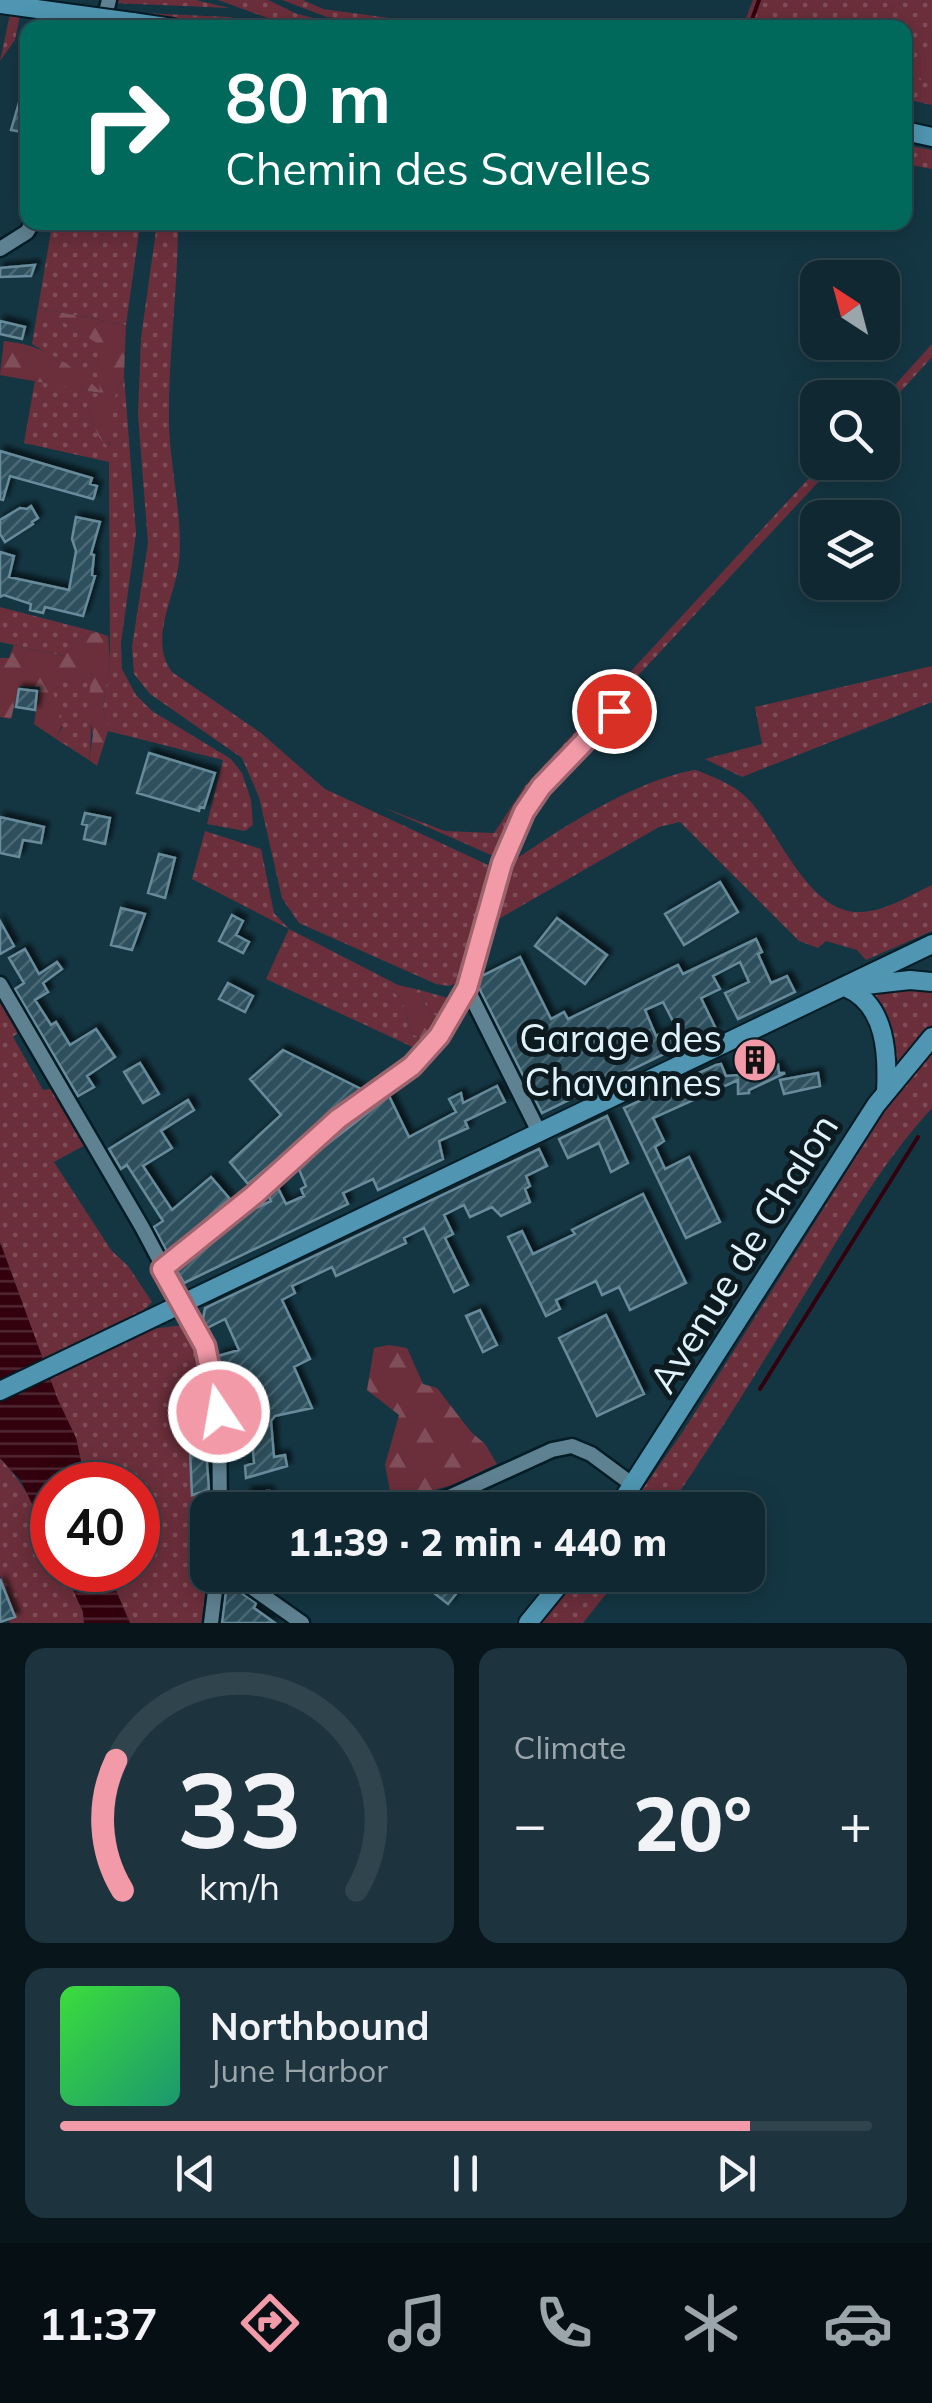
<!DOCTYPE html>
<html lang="en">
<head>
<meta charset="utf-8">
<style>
	:root { --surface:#0f2832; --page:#1d343e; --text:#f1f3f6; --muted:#9ba6ac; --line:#2f444d; --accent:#f39aa9 }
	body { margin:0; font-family:Mulish,sans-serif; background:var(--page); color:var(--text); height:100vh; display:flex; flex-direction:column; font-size:38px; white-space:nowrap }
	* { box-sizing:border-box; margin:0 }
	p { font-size:32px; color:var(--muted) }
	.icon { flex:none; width:55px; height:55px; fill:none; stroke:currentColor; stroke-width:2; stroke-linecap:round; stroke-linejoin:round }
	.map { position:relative; height:1623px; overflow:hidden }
	.panel { display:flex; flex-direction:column; gap:25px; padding:25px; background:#08161c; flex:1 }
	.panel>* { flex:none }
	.top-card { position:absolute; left:20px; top:20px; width:892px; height:210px; border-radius:20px; box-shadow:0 5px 25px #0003,0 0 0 2px var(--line); background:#00695c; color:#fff; overflow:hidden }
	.needle { width:65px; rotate:324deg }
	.tools { position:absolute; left:800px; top:260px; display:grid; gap:20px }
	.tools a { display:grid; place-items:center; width:100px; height:100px; border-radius:20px; background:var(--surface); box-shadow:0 5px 25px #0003,0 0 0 2px var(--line); font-size:50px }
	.speed { position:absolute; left:30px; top:1462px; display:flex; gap:20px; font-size:50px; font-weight:700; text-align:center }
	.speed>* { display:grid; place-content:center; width:130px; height:130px; border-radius:50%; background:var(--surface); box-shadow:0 5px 25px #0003,0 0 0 2px var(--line); line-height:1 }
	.speed .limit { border:15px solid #d22; background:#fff; color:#111 }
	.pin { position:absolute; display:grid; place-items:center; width:85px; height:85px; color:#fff; margin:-42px; border:5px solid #fff; border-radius:50%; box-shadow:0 2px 10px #0007 }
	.me { position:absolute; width:110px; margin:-55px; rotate:348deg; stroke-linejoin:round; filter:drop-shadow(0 0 8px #0008) }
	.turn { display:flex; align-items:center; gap:35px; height:210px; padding:0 40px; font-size:45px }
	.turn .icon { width:130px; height:130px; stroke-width:2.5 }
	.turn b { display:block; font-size:70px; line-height:85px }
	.big { font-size:75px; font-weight:800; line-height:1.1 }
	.panel .widget { flex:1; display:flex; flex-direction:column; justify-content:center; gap:15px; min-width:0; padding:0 35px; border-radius:20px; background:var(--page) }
	.panel .dial { align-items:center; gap:0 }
	.dial svg { height:260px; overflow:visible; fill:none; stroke:var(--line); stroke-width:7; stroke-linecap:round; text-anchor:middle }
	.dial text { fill:var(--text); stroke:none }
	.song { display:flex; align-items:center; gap:30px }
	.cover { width:120px; height:120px; border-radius:15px; background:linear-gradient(135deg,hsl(120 70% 55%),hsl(160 70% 35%)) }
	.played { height:10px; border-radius:5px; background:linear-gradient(90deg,var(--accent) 85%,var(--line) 85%) }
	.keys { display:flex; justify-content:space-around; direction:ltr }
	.heat { display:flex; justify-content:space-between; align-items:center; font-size:55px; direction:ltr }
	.panel .tiles { flex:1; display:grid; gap:25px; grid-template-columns:1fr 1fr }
	.widget:last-child { grid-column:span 2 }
	.trip { position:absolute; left:190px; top:1492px; width:575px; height:100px; border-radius:20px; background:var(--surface); box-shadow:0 5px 25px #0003,0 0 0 2px var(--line); font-weight:800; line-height:100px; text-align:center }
	.dock { display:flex; height:160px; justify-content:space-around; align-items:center; background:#061014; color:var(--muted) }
	.dock .icon { width:70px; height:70px }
	.dock .selected { color:var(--accent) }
	.dock b { font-size:45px; color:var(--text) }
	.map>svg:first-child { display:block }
	.grass { fill:url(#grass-dots); fill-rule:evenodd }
	.forest { fill:url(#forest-firs) }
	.water { fill:url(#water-rules) }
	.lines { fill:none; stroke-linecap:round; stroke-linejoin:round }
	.stream { stroke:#33000e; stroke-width:4 }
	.building { fill:url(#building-hatch); stroke:#688b9b; stroke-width:2.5; fill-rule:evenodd; filter:url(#shadow) }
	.minor-casing { stroke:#031c26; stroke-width:19 }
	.major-casing { stroke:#031c26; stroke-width:22 }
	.minor { stroke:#5f8292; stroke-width:14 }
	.major { stroke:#5096b2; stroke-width:18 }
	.major-bridge-casing { stroke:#031c26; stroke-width:22; stroke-linecap:butt }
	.major-bridge { stroke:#5096b2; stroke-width:18 }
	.route-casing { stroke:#9e646e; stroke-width:25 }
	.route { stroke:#f39aa9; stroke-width:18 }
	.labels { text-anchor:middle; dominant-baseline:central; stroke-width:10; stroke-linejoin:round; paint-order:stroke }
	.poi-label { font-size:38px; fill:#e0f3fc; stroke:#0d1b21; text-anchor:end }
	.street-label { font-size:38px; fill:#e0f3fc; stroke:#0d1b21 }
</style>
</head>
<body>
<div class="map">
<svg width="932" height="1623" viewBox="0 0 932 1623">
	<defs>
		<pattern id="grass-dots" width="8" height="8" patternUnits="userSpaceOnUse" patternTransform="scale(2.5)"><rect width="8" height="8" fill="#6b2f3b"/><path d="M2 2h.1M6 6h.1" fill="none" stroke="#804e58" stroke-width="1.8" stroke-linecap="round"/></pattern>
		<pattern id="forest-firs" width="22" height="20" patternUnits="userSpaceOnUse" patternTransform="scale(2.5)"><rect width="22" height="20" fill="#6b2f3b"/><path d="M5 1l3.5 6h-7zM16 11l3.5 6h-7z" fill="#804e58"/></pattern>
		<pattern id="water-rules" width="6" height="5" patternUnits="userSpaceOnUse" patternTransform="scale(2.5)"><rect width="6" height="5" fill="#33000e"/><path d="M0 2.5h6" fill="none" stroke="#502632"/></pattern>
		<pattern id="building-hatch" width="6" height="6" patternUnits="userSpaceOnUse" patternTransform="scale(2.5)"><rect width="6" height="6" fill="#2d4f5d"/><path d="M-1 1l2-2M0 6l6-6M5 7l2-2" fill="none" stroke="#4b6975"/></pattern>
		<filter id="shadow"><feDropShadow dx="4.5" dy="-4.5" stdDeviation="2.5" flood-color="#0009"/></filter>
	</defs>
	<rect width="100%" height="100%" fill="#143643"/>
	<!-- grass -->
	<path class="grass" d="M13,0H23L15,40L0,61Z
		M117,0H196L229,8L114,3Z
		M218,0H268L297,14L352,27H293Z
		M282,0H303L323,9L456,27H405L327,17Z
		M753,0H932V105L905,99V28H742Z
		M141,13L229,17L280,27H237Z
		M905,145L932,150V169L905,164Z
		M157,223H178C178,289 168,356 169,423C170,470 183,515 179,562C175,598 148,640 172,672L261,733L325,789L488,865L492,874L459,982L449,986L436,984L299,923L282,898L259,797L242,758L150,694L134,674L132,647L148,543L138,415L141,338Z
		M51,231L139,232L126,325L38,308Z
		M36,320H60L101,345L96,367L115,396L124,375L136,533L121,643L122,669L136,695L152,711L231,759L242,773L251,800L253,825L245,831L207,824L223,760L108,731L103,707L110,660L109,462L24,443L35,380L99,393L65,364L32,344ZM87,406L110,426V446L98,436Z
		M932,344V357L883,411V398Z
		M823,463H836L527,795L497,851L491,855L382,807L445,831L494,833L525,786Z
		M0,607L96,632L80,639L65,656L0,642Z
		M932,666V702L742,777L705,759L762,744L755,707Z
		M92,671C89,702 93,730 89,760L56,739L62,728L51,692L61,676L82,678Z
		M696,770C716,778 735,785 749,800C780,833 808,913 860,912C885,912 910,895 932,885V931L866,960L857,950L826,941L818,948L799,941L680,822L659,827L488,925L504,868C552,833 638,778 696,770Z
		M205,831L261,849L274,913L289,929L398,985L392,991L402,999L412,1034L425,1040L417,1049L266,979L289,929L192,879Z
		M882,987H932V1025L895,1066L886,1022L875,995Z
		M0,989L22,1029L13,1037L43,1090L51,1089L87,1144L54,1162L111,1250L128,1266L152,1302L142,1312L151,1329L185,1325L197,1351L201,1381L188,1384L192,1495L215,1496L214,1510H208V1571L202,1623H130L107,1570H138V1485H86L76,1438L58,1401L0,1242Z
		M420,990L455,1000L440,1021L425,1004Z
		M932,1054V1108C884,1160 847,1224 811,1284C764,1360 718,1437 667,1510H628L684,1430L895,1095Z
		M0,1458C28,1489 52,1528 52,1570H64L83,1612L84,1623H10L8,1619L15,1617L0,1575Z
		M579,1575H621L583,1623H541Z"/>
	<!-- forest -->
	<path class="forest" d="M932,57V82L905,77V61Z
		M38,308L126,325L124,375L115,396L109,448L98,436L87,406L111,395L0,375L4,341C46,345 71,365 100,391L96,367L100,345L60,320H36Z
		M96,632L108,636L110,660L103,707L108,731L97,766L89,760L93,735L88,706L92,672L82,678L61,677L52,691C60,710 67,719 56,739L34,724L40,687L19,686L11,719L0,717V658H9L14,645L64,656L80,639Z
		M398,985L420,990L425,1004L440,1021L425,1040L412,1034L402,999L391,990Z
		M389,1345L407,1348L423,1384L437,1388L471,1432L485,1444L497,1464L453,1485L392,1501L385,1465L399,1415L367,1390L374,1348Z"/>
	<!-- water -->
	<path class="water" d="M0,1242L58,1400L76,1438L86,1485H52V1545L21,1481L0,1458Z
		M64,1570H107L130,1623H84L83,1612Z"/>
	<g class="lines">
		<!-- stream -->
		<path class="stream" d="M749,28L759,0
			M760,1389L918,1137"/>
	</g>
	<!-- building -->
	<path class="building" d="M23,89H28V133L11,130Z
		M35,265L31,276L0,277V268Z
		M0,321L25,327L22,339L0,334Z
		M0,451L92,478L90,484L97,486L94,497L93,499L10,476L3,500L0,499Z
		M31,506L38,518L32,522L33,524L5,542L0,534V520L20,508L27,509Z
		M76,517L100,522L91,554L94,555L92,575L95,576L83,616L45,607L43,613L30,610L31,604L4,595L0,597V552L14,556L9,577L69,590L76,551L72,539Z
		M19,689L37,691L35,710L16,707Z
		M149,753L215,773L204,808L200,807L199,811L137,793Z
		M85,813L110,818L105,844L84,839L87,825L82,824Z
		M0,817L44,827L41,843L23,840L19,857L0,853Z
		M159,854L175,858L165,898L148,893Z
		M720,882L738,912L684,945L665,914Z
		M121,908L145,914L132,950L111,945Z
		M232,915L243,921L236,935L249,942L243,953L219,941Z
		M557,918L607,955L585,984L535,946Z
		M0,921L14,946L0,954Z
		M756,939L762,952L758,954L771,983L787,976L795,992L738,1019L725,993L749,982L740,962L713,976L720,989L701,998L716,1029L542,1113L477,984L480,977L520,957L551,1019L564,1012L568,1019L678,965L683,974ZM663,1002L676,1027L656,1036L645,1010Z
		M25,949L39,974L57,962L62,969L43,983L48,992L35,1000L51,1025L56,1022L70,1045L96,1029L115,1057L87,1076L94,1087L78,1096L15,989L24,983L9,958Z
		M228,983L253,996L245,1012L219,999Z
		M283,1050L361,1089L248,1184L230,1162L281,1115L250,1079Z
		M759,1051L768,1070L778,1065L779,1073H785L749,1090V1093L738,1094V1080L653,1118L664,1141L655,1147L665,1169L689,1157L720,1222L686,1238L624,1108L716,1065L721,1064L726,1076L754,1074L746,1057Z
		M140,1063L159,1094L143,1103L124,1072Z
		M818,1073L820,1086L784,1094L780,1080Z
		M497,1086L505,1102L465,1121L468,1128L439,1141L443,1159L378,1190L373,1179L343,1193L348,1204L184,1283L177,1271L249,1211L271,1201L268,1194L277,1186L286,1204L304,1196L301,1189L306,1186L298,1167L389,1096L409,1137L456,1112L449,1099L461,1093L463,1103Z
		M188,1100L194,1110L161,1131L172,1148L143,1166L172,1210L211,1177L230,1199L167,1252L154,1227L163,1221L127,1165L121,1169L109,1149Z
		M607,1116L628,1163L611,1172L599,1143L568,1158L559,1139Z
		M539,1149L547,1166L526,1176L530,1186L525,1189L530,1202L501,1216L492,1207L470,1217L464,1205L444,1215L453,1234L445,1238L468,1285L454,1292L424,1228L404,1238L406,1243L336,1276L332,1267L292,1286L295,1293L282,1300L310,1359L294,1367L312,1408L275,1416L271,1421L274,1457L285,1455L287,1466L246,1478L245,1466L254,1463L251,1428L230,1433L229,1411L218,1356L239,1350L225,1319L207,1328L203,1319L205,1308Z
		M643,1194L686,1283L630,1310L619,1287L602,1295L596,1281L556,1300L560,1309L546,1316L508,1237L522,1231L533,1254L575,1234L572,1230Z
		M480,1310L497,1345L483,1352L466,1316Z
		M606,1315L644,1394L597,1416L559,1338Z
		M201,1381L209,1490L192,1495L187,1383Z
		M269,1491L270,1510H248L247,1492Z
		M411,1575H471L448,1604Z
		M0,1579L15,1617L0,1622Z
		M237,1590L256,1603L254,1608L275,1623H222L226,1591Z"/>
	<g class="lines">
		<defs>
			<path id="minor" d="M102,28L109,0
				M0,249L27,232L33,222
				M0,984L142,1227L205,1346L219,1413L220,1510
				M467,988L540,1134
				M162,1269C226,1222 280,1165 341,1117C375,1090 415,1070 440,1035C479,979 482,912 506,850C531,784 590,736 638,686
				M399,1510L449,1497L552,1450L572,1446L591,1454L633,1485
				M234,1575L302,1623
				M211,1623L217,1575"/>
			<path id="major" d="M132,22L173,28
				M905,131L932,137
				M857,986L910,980L932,982
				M847,988C886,1005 888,1054 886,1092
				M0,1391L932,944
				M616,1510L876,1105L932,1037
				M528,1623L567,1575"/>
		</defs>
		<!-- minor casing -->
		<use href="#minor" class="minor-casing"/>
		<!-- major casing -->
		<use href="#major" class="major-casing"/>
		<!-- minor -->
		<use href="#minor" class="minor"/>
		<!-- major -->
		<use href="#major" class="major"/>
		<defs>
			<path id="major-bridge" d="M0,4L132,22"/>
		</defs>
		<!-- major-bridge casing -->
		<use href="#major-bridge" class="major-bridge-casing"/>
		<!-- major-bridge -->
		<use href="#major-bridge" class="major-bridge"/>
	</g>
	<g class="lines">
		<defs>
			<path id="route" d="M219,1412L205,1346L162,1269L254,1195L338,1119L412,1066L439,1036L467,988L502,863L524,812L541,787L614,711"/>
		</defs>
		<!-- route casing -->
		<use href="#route" class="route-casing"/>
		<!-- route -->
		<use href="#route" class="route"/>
	</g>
	<!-- icons -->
	<defs>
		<symbol id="building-disc" viewBox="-11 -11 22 22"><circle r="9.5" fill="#f39aa9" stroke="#0d1b21"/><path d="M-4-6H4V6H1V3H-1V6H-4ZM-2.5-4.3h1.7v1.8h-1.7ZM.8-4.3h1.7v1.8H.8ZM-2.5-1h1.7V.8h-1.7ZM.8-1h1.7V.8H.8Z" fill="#111"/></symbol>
	</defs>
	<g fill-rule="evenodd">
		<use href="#building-disc" x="730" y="1035" width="50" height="50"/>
	</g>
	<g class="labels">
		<!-- poi labels -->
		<g class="poi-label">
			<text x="722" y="1038">Garage des<tspan x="722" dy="44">Chavannes</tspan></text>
		</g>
		<!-- street labels -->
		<g class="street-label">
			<text transform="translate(743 1253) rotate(-58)">Avenue de Chalon</text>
		</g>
	</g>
</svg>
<div class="tools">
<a><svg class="needle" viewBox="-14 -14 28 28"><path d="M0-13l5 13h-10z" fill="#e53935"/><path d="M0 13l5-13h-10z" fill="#9ba6ac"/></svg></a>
<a><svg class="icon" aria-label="search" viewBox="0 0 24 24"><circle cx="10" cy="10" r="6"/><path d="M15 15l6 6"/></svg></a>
<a><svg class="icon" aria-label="layers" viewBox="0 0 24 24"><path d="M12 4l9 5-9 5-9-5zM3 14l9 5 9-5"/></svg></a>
</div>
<div class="speed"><div class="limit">40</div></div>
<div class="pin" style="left:614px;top:711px;background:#d93025"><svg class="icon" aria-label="arrive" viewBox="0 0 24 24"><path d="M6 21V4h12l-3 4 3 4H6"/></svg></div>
<svg class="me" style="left:219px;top:1412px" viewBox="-20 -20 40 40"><circle r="17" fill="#f39aa9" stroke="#fff" stroke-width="3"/><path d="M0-11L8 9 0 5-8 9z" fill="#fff"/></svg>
<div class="trip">11:39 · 2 min · 440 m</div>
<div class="top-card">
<div class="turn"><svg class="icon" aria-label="right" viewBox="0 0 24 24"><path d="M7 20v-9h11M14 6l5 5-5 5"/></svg><div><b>80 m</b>Chemin des Savelles</div></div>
</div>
</div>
<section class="panel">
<div class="tiles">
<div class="widget dial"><svg viewBox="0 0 100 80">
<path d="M14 69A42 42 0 1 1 86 69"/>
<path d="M14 69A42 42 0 0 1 12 29" stroke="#f39aa9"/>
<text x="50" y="56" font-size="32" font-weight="700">33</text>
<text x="50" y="72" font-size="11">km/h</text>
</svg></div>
<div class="widget"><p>Climate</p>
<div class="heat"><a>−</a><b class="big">20°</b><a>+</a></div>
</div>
<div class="widget">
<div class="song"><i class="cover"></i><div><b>Northbound</b><p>June Harbor</p></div></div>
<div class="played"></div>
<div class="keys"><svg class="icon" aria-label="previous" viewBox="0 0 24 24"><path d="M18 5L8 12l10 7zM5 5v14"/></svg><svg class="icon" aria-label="pause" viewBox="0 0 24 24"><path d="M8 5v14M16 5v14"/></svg><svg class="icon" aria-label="next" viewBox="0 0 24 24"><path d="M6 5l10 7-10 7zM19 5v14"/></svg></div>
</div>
</div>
</section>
<nav class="dock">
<b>11:37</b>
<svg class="icon selected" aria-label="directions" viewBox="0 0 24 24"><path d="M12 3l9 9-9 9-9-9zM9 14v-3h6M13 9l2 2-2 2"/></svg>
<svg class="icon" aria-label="music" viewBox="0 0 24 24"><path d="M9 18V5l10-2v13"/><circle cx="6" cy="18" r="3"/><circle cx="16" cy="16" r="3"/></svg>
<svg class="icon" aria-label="phone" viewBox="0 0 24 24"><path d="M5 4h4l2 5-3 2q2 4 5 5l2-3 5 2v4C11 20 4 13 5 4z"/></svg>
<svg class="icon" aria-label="climate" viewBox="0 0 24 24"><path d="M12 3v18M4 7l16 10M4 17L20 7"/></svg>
<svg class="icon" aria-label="car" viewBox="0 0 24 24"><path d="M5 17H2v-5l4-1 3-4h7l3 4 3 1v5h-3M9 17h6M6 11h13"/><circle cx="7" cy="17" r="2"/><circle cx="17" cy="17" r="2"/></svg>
</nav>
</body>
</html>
